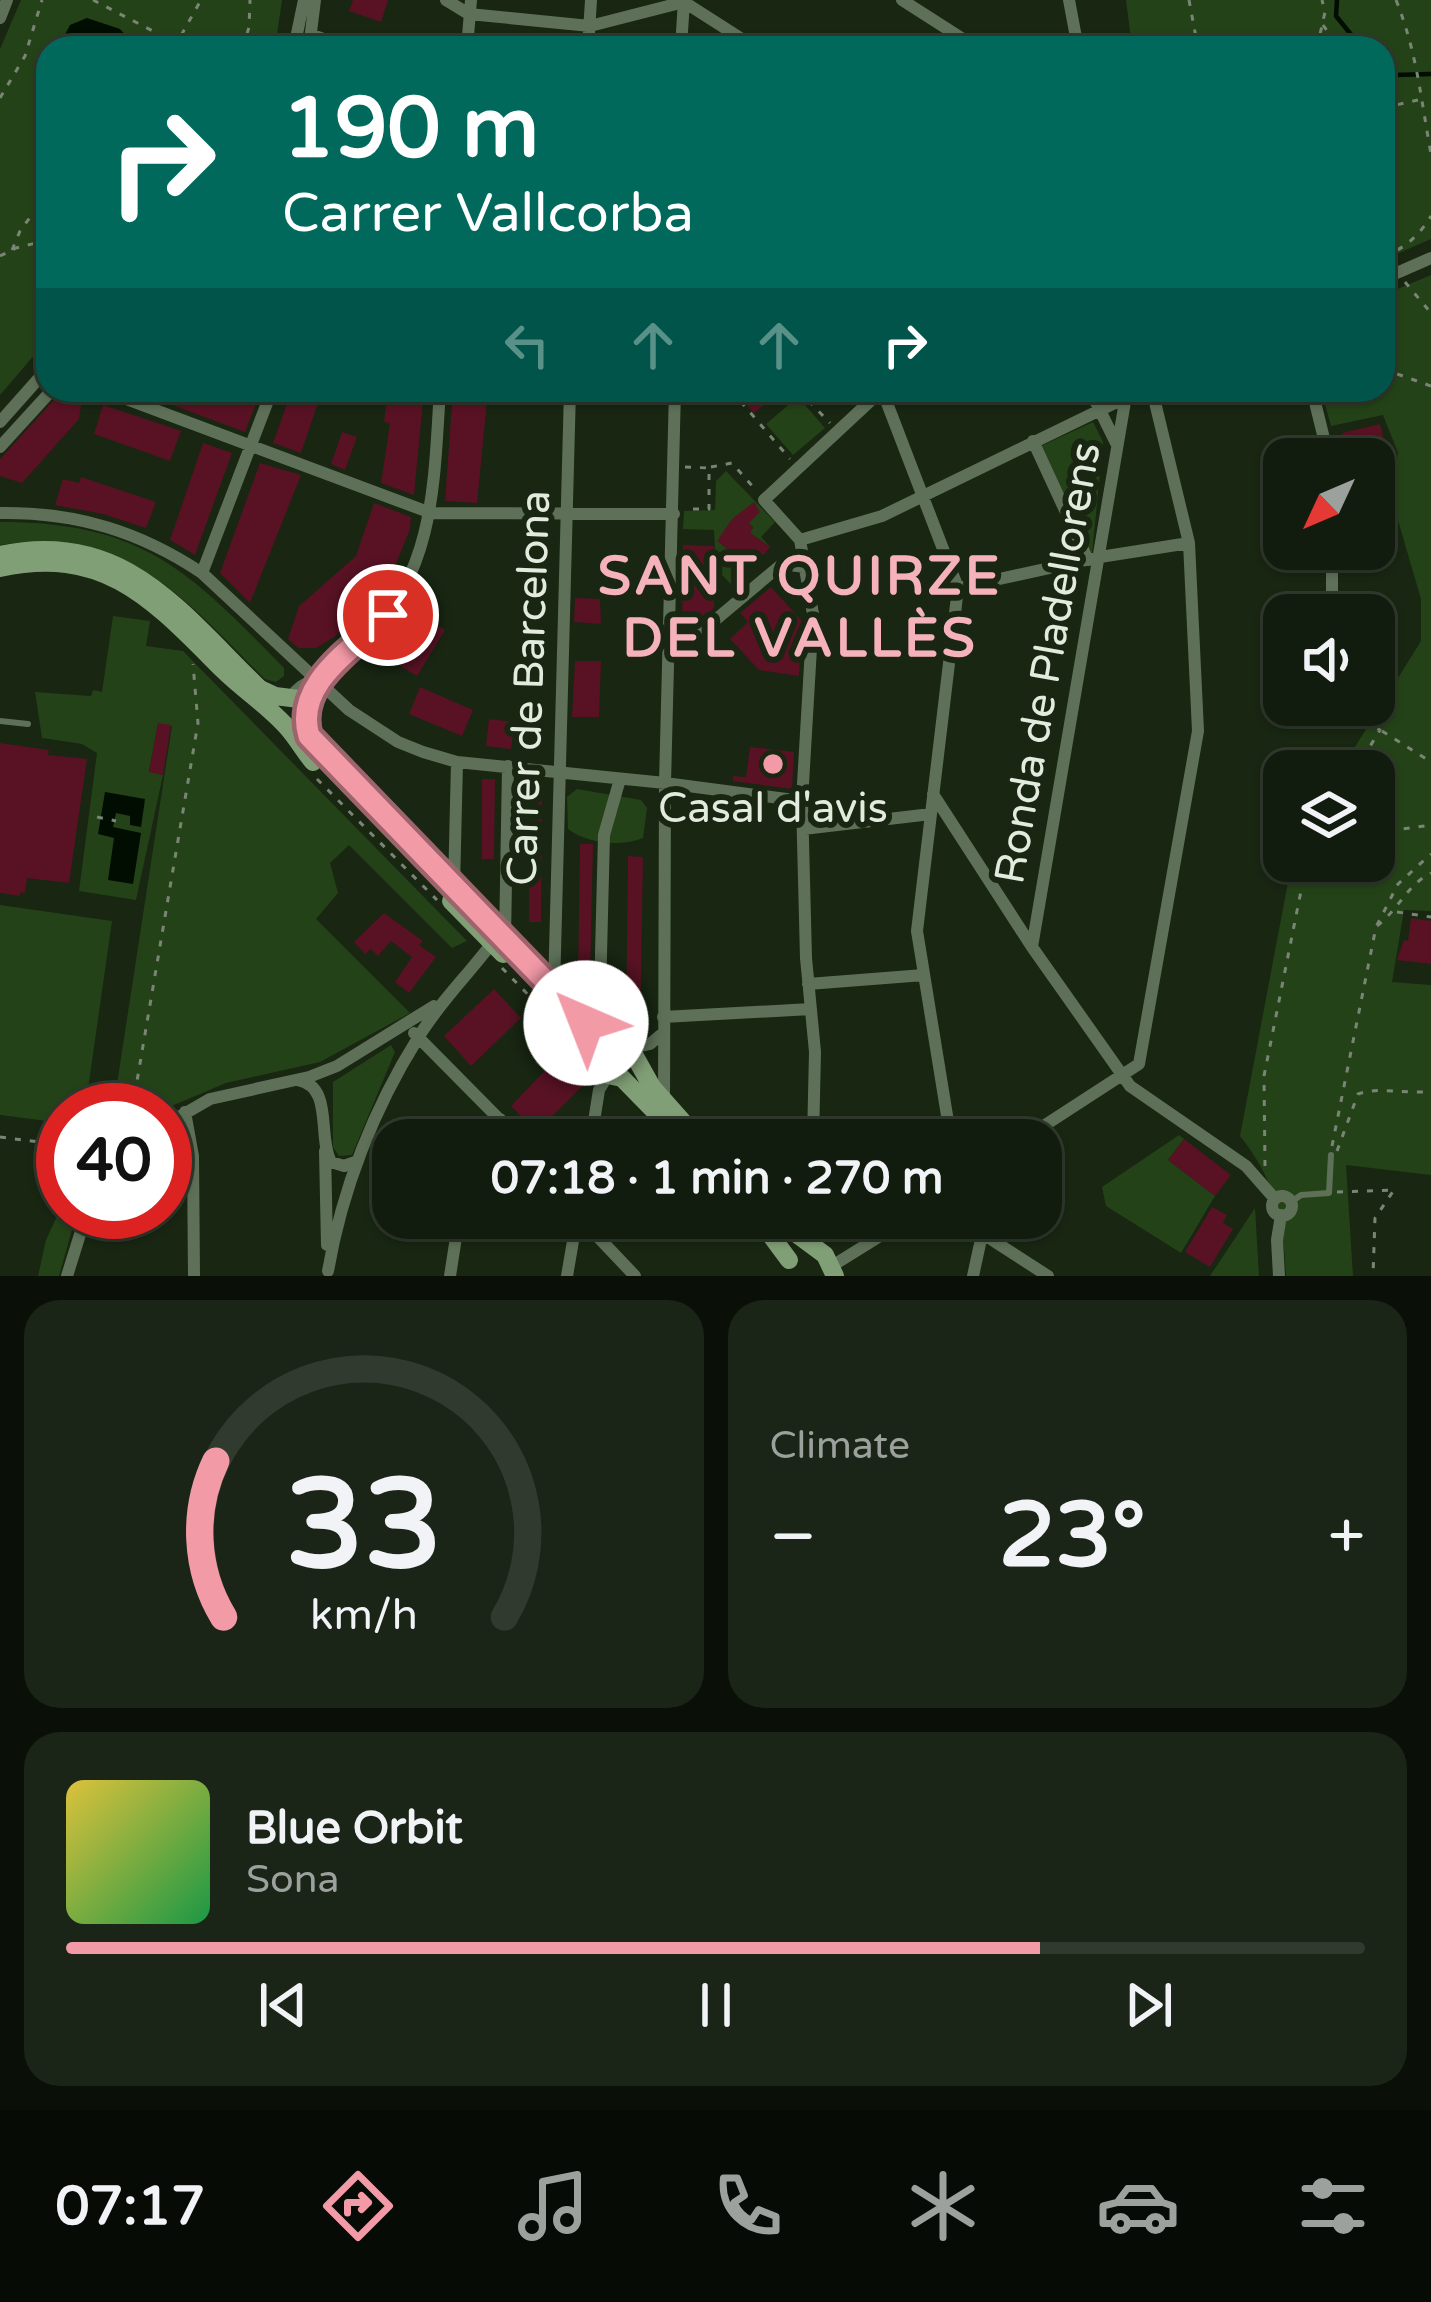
<!DOCTYPE html>
<html lang="en">
<head>
<meta charset="utf-8">
<style>
	:root { --surface:#121c0e; --page:#1b2517; --text:#f1f3f6; --muted:#9ca19e; --line:#313a2e; --accent:#f39aa7 }
	body { margin:0; font-family:"Varela Round",sans-serif; background:var(--page); color:var(--text); height:100vh; display:flex; flex-direction:column; font-size:45px; white-space:nowrap }
	* { box-sizing:border-box; margin:0 }
	p { font-size:39px; color:var(--muted) }
	.icon { flex:none; width:66px; height:66px; fill:none; stroke:currentColor; stroke-width:2; stroke-linecap:round; stroke-linejoin:round }
	.map { position:relative; height:1276px; overflow:hidden }
	.details { display:flex; flex-direction:column; gap:24px; padding:24px; background:#0a0f08; flex:1 }
	.details>* { flex:none }
	.banner { position:absolute; left:36px; top:36px; width:1359px; height:366px; border-radius:36px; box-shadow:0 3px 9px #0004,0 0 0 3px var(--line); background:#00695c; color:#fff; overflow:hidden }
	.needle { width:78px; rotate:226deg }
	.fabs { position:absolute; left:1263px; top:438px; display:grid; gap:24px }
	.fabs a { display:grid; place-items:center; width:132px; height:132px; border-radius:24px; background:var(--surface); box-shadow:0 3px 9px #0004,0 0 0 3px var(--line); font-size:60px }
	.speed { position:absolute; left:36px; top:1083px; display:flex; gap:24px; font-size:60px; font-weight:700; text-align:center }
	.speed>* { display:grid; place-content:center; width:156px; height:156px; border-radius:50%; background:var(--surface); box-shadow:0 3px 9px #0004,0 0 0 3px var(--line); line-height:1 }
	.speed .limit { border:18px solid #d22; background:#fff; color:#111 }
	.pin { position:absolute; display:grid; place-items:center; width:102px; height:102px; color:#fff; margin:-51px; border:6px solid #fff; border-radius:50%; box-shadow:0 3px 12px #0007 }
	.me { position:absolute; width:132px; margin:-66px; rotate:316deg; stroke-linejoin:round; filter:drop-shadow(0 0 9px #0008) }
	.turn { display:flex; align-items:center; gap:42px; height:252px; padding:0 48px; font-size:54px }
	.turn .icon { width:156px; height:156px; stroke-width:2.5 }
	.turn b { display:block; font-size:84px; line-height:102px }
	.lanes { display:flex; align-items:center; height:114px; padding:0 48px; background:#0003; justify-content:center; gap:60px; direction:ltr }
	.lanes .off { opacity:.35 }
	.big { font-size:90px; font-weight:700; line-height:1.1 }
	.details .tile { flex:1; display:flex; flex-direction:column; justify-content:center; gap:18px; min-width:0; padding:0 42px; border-radius:36px; background:var(--page) }
	.details .dial { align-items:center; gap:0 }
	.dial svg { height:312px; overflow:visible; fill:none; stroke:var(--line); stroke-width:7; stroke-linecap:round; text-anchor:middle }
	.dial text { fill:var(--text); stroke:none }
	.song { display:flex; align-items:center; gap:36px }
	.cover { width:144px; height:144px; border-radius:18px; background:linear-gradient(135deg,hsl(50 70% 55%),hsl(140 70% 35%)) }
	.played { height:12px; border-radius:6px; background:linear-gradient(90deg,var(--accent) 75%,var(--line) 75%) }
	.keys { display:flex; justify-content:space-around; direction:ltr }
	.heat { display:flex; justify-content:space-between; align-items:center; font-size:66px; direction:ltr }
	.details .tiles { flex:1; display:grid; gap:24px; grid-template-columns:1fr 1fr }
	.tile:last-child { grid-column:span 2 }
	.trip { position:absolute; left:372px; top:1119px; width:690px; height:120px; border-radius:36px; background:var(--surface); box-shadow:0 3px 9px #0004,0 0 0 3px var(--line); font-weight:700; line-height:120px; text-align:center }
	.dock { display:flex; height:192px; justify-content:space-around; align-items:center; background:#070b06; color:var(--muted) }
	.dock .icon { width:84px; height:84px }
	.dock .active { color:var(--accent) }
	.dock b { font-size:54px; color:var(--text) }
	.map>svg:first-child { display:block }
	.green { fill:#244217 }
	.water { fill:#000d00 }
	.lines { fill:none; stroke-linecap:round; stroke-linejoin:round }
	.stream { stroke:#000d00; stroke-width:4.5 }
	.building { fill:#581224 }
	.path { stroke:#7a8575; stroke-width:3; stroke-dasharray:6 9; stroke-linecap:butt }
	.lane { stroke:#5e7158; stroke-width:6 }
	.street { stroke:#5e7158; stroke-width:12 }
	.secondary { stroke:#819f76; stroke-width:18 }
	.route-casing { stroke:#9e646d; stroke-width:30 }
	.route { stroke:#f39aa7; stroke-width:21 }
	.poi-dot { fill:#f39aa7; stroke:#182612; stroke-width:4.5 }
	.labels { text-anchor:middle; dominant-baseline:central; stroke-width:12; stroke-linejoin:round; paint-order:stroke }
	.street-label { font-size:42px; fill:#e2ebde; stroke:#182612 }
	.poi-label { font-size:42px; fill:#e2ebde; stroke:#182612 }
	.district-label { font-size:54px; font-weight:bold; letter-spacing:3px; fill:#f5b2ba; stroke:#182612 }
</style>
</head>
<body>
<div class="map">
<svg width="1431" height="1276" viewBox="0 0 1431 1276">
	<rect width="100%" height="100%" fill="#182612"/>
	<!-- green -->
	<path class="green" d="M21,0H282L275,48H48V339L0,395V49Z
		M1126,0H1431V239L1383,260V48H1132Z
		M1431,275V911L1404,910L1392,982L1431,985V1175L1346,1165L1353,1276H1286C1283,1220 1276,1181 1240,1136L1292,861H1374V771H1340L1421,641V599L1392,500L1398,453L1383,415L1331,426L1321,390H1383V295Z
		M798,397L825,428L793,455L766,424Z
		M1093,422L1103,442L1092,554L1041,446Z
		M726,471L775,522L761,537L770,547L750,533L753,527L739,514L722,545L751,565L731,584L716,569L714,530L683,529L684,511L715,510L716,481Z
		M0,522C144,522 190,572 284,668V676L276,682L265,679C184,598 126,525 0,545Z
		M113,616L150,621L146,646L183,651L467,941L452,948L349,845L330,863L338,893L316,919L410,1013L320,1062L226,1083L162,1110H113L172,726L158,724L149,771L163,775L136,900L79,891L97,753L82,744L42,738L35,692L91,696L93,690L102,692Z
		M577,789L641,800L647,808L643,838C621,847 588,844 568,829L567,797Z
		M0,905L112,921L85,1110H63V1123L0,1115Z
		M391,1045L395,1052L352,1155L339,1156L333,1147V1082Z
		M1179,1135L1184,1139L1168,1160L1215,1196L1181,1253L1106,1206L1102,1187Z
		M63,1203V1212H77L59,1276H38L46,1240Z
		M1255,1208L1259,1276H1210Z"/>
	<!-- water -->
	<path class="water" d="M87,18L120,29L137,48H58L70,25Z
		M105,792L145,799L141,827L130,825V816L116,813L113,827L141,833L133,884L108,880L114,838L98,834Z"/>
	<g class="lines">
		<!-- stream -->
		<path class="stream" d="M1337,0L1336,16L1362,48
			M1383,67L1394,75L1431,74"/>
	</g>
	<!-- building -->
	<path class="building" d="M353,0H388L381,22L349,11Z
		M488,35L548,37L547,48H487Z
		M132,390H203L233,401L237,390H261L245,432Z
		M292,390H332L328,402L319,400L301,453L273,443Z
		M388,390H424L414,495L381,483L390,423L384,422Z
		M453,390H488L477,503L445,501Z
		M734,390H782L754,413Z
		M62,391L82,399L79,419L22,483L0,476V459Z
		M103,405L181,431L170,461L94,434Z
		M1380,424L1385,445L1346,450L1342,433Z
		M342,432L357,437L345,470L331,464Z
		M203,443L232,453L195,555L170,540Z
		M260,463L301,475L250,603L220,573Z
		M81,477L156,502L146,528L103,514L55,505L63,479L79,483Z
		M754,502L760,512L749,523L753,528L750,533L770,547L753,567L717,541L732,519Z
		M374,503L411,517L410,529L394,569L358,616L334,637L316,648H298L288,639L299,606L356,556Z
		M683,545L714,546V608L682,634Z
		M771,587L802,621L799,676L759,670L730,639L748,622L740,613Z
		M575,598L600,599L601,624L574,622Z
		M420,615L445,630L417,676L392,661Z
		M575,661H601L599,717H572Z
		M420,687L473,710L462,736L409,714Z
		M489,719L515,722L511,749L486,746Z
		M158,723L171,725L163,775L149,772Z
		M0,743L49,750L48,755L87,759L69,883L27,878L25,893L21,892L19,896L0,893Z
		M750,747L794,752L792,789L733,781V776L746,777Z
		M482,779H495L494,859H482Z
		M529,785H542L541,922H529Z
		M580,844H593L590,980H578Z
		M628,856L643,857L640,1030L626,1029Z
		M384,913L423,941L419,945L436,957L409,993L395,982L412,957L391,941L378,956L371,949L365,954L354,942Z
		M1411,918L1431,921V964L1397,960L1404,940L1408,941Z
		M494,989L521,1018L471,1066L444,1036Z
		M559,1056L586,1083L536,1132L511,1106Z
		M1184,1139L1231,1175L1215,1196L1168,1160Z
		M1212,1207L1227,1215L1223,1223L1233,1229L1210,1267L1185,1252Z"/>
	<g class="lines">
		<!-- path -->
		<path class="path" d="M93,0L176,43
			M1189,0L1198,48
			M1396,0C1417,52 1421,100 1431,154
			M1323,25L1339,48
			M174,48L201,0
			M243,48L249,27L250,0
			M1317,48L1325,12L1322,0
			M0,98L25,56L42,0
			M1383,108L1418,100
			M12,250L20,231L48,193
			M1383,254C1402,253 1422,232 1431,216
			M0,256L16,248L48,240
			M1405,282L1431,313
			M1383,369L1431,386
			M731,390L790,459
			M798,390L830,423
			M685,467L709,468V509H687
			M711,467L732,463L755,489
			M1382,731L1431,762
			M1355,771L1380,730L1356,716
			M317,779L437,900
			M97,817L116,821
			M1374,833L1431,825
			M1397,912L1431,917
			M1377,926C1399,909 1407,885 1431,873
			M502,968L554,1021
			M116,1110L120,1089L136,1087L198,723L193,664
			M0,1137L63,1145
			M1332,1146L1376,927L1398,884L1431,854
			M1337,1151L1358,1094C1380,1086 1407,1095 1431,1091
			M1265,1166L1264,1076L1307,861
			M1337,1192L1394,1190L1375,1218L1373,1276"/>
		<!-- lane -->
		<path class="lane" d="M0,721L28,724
			M1291,1202L1301,1195L1329,1193L1331,1155"/>
		<!-- street -->
		<path class="street" d="M446,0L469,14L590,26L684,2L756,48
			M902,0L977,48
			M1069,0L1078,48
			M0,18L7,0
			M312,35L349,48
			M294,48L304,0
			M309,48L315,0
			M467,48L471,0
			M588,48L591,0
			M681,48L684,0
			M1383,279L1431,258
			M102,390L431,513L674,514
			M882,390L958,588L917,931L951,1140
			M1090,390L1116,443
			M1136,390L1145,394L1161,390
			M1312,390L1329,459
			M0,422L48,368
			M1033,441L1088,560
			M0,447L52,390
			M0,513C76,512 139,531 202,573L349,710L398,742L423,752L457,762L665,783L802,801
			M800,540L813,614L802,801L806,958L815,1052L813,1140
			M800,540L882,516L1127,397
			M800,540L764,500L882,390
			M1332,549V615
			M202,573L272,390
			M958,588L1100,557L1189,543
			M670,658L782,564L805,567
			M291,697C301,683 307,684 320,677C337,669 356,648 369,634C436,569 434,476 440,390
			M1332,705L1333,714L1340,720L1350,705
			M933,794L1032,947L1130,1086L1246,1166L1275,1199
			M803,829L931,814
			M454,887L457,762
			M505,939L508,766
			M1032,947L1127,390
			M808,984L924,975
			M554,989L570,390
			M663,1017L811,1009
			M414,1033L520,1140
			M599,1034L604,835L620,779
			M632,1048L650,1044L663,1033
			M298,1080C334,1087 317,1136 331,1162L344,1166L358,1161
			M664,1102L665,783L675,390
			M185,1112L193,1156L194,1276
			M165,1125L210,1099L309,1077L337,1066L434,1006
			M488,1140L500,1119
			M591,1140L599,1090L608,1075
			M1022,1140L1139,1064L1198,731L1189,543L1153,394
			M325,1151L327,1245
			M1272 1206a10 10 0 1 1 20 0a10 10 0 1 1-20 0Z
			M580,1218L635,1276
			M981,1218L983,1234L1048,1276
			M808,1243L817,1218
			M832,1266L909,1218
			M328,1271C342,1189 374,1108 418,1038C439,1003 468,975 492,943
			M67,1276L87,1212
			M450,1276L459,1218
			M567,1276L577,1218
			M973,1276L983,1230
			M1279,1276L1277,1240L1281,1215"/>
		<!-- secondary -->
		<path class="secondary" d="M0,555C124,528 181,613 260,689L275,696L299,699C309,710 305,731 318,750L587,1023L599,1034L628,1044L652,1087L699,1140
			M0,568C106,545 154,601 223,670C244,691 273,709 291,732C299,742 305,752 313,762
			M451,901L503,954
			M568,1021L598,1052L599,1062L608,1075L622,1078L670,1127
			M758,1218L789,1260
			M775,1218L825,1255L835,1276"/>
	</g>
	<g class="lines">
		<defs>
			<path id="route" d="M388,615C355,648 293,683 309,736L586,1023"/>
		</defs>
		<!-- route casing -->
		<use href="#route" class="route-casing"/>
		<!-- route -->
		<use href="#route" class="route"/>
	</g>
	<!-- markers -->
	<circle class="poi-dot" cx="773" cy="764" r="12"/>
	<g class="labels">
		<!-- street labels -->
		<g class="street-label">
			<text transform="translate(1048 663) rotate(-80)">Ronda de Pladellorens</text>
			<text transform="translate(529 688) rotate(-88)">Carrer de Barcelona</text>
		</g>
		<!-- poi labels -->
		<g class="poi-label">
			<text x="773" y="808">Casal d'avis</text>
		</g>
		<!-- district labels -->
		<g class="district-label">
			<text x="800" y="576">SANT QUIRZE<tspan x="800" dy="62">DEL VALLÈS</tspan></text>
		</g>
	</g>
</svg>
<div class="fabs">
<a><svg class="needle" viewBox="-14 -14 28 28"><path d="M0-13l5 13h-10z" fill="#e53935"/><path d="M0 13l5-13h-10z" fill="#9ca19e"/></svg></a>
<a><svg class="icon" aria-label="sound" viewBox="0 0 24 24"><path d="M4 9h4l5-4v14l-5-4H4zM17 9q2 3 0 6"/></svg></a>
<a><svg class="icon" aria-label="layers" viewBox="0 0 24 24"><path d="M12 4l9 5-9 5-9-5zM3 14l9 5 9-5"/></svg></a>
</div>
<div class="speed"><div class="limit">40</div></div>
<div class="pin" style="left:388px;top:615px;background:#d93025"><svg class="icon" aria-label="arrive" viewBox="0 0 24 24"><path d="M6 21V4h12l-3 4 3 4H6"/></svg></div>
<svg class="me" style="left:586px;top:1023px" viewBox="-20 -20 40 40"><circle r="19" fill="#fff"/><path d="M0-13L10 11 0 6-10 11z" fill="#f39aa7"/></svg>
<div class="trip">07:18 · 1 min · 270 m</div>
<div class="banner">
<div class="turn"><svg class="icon" aria-label="right" viewBox="0 0 24 24"><path d="M7 20v-9h11M14 6l5 5-5 5"/></svg><div><b>190 m</b>Carrer Vallcorba</div></div>
<div class="lanes"><svg class="icon off" aria-label="left" viewBox="0 0 24 24"><path d="M17 20v-9H6M10 6l-5 5 5 5"/></svg><svg class="icon off" aria-label="ahead" viewBox="0 0 24 24"><path d="M12 20V5M6 11l6-6 6 6"/></svg><svg class="icon off" aria-label="ahead" viewBox="0 0 24 24"><path d="M12 20V5M6 11l6-6 6 6"/></svg><svg class="icon" aria-label="right" viewBox="0 0 24 24"><path d="M7 20v-9h11M14 6l5 5-5 5"/></svg></div>
</div>
</div>
<section class="details">
<div class="tiles">
<div class="tile dial"><svg viewBox="0 0 100 80">
<path d="M14 69A42 42 0 1 1 86 69"/>
<path d="M14 69A42 42 0 0 1 12 29" stroke="#f39aa7"/>
<text x="50" y="56" font-size="32" font-weight="700">33</text>
<text x="50" y="72" font-size="11">km/h</text>
</svg></div>
<div class="tile"><p>Climate</p>
<div class="heat"><a>−</a><b class="big">23°</b><a>+</a></div>
</div>
<div class="tile">
<div class="song"><i class="cover"></i><div><b>Blue Orbit</b><p>Sona</p></div></div>
<div class="played"></div>
<div class="keys"><svg class="icon" aria-label="previous" viewBox="0 0 24 24"><path d="M18 5L8 12l10 7zM5 5v14"/></svg><svg class="icon" aria-label="pause" viewBox="0 0 24 24"><path d="M8 5v14M16 5v14"/></svg><svg class="icon" aria-label="next" viewBox="0 0 24 24"><path d="M6 5l10 7-10 7zM19 5v14"/></svg></div>
</div>
</div>
</section>
<nav class="dock">
<b>07:17</b>
<svg class="icon active" aria-label="directions" viewBox="0 0 24 24"><path d="M12 3l9 9-9 9-9-9zM9 14v-3h6M13 9l2 2-2 2"/></svg>
<svg class="icon" aria-label="music" viewBox="0 0 24 24"><path d="M9 18V5l10-2v13"/><circle cx="6" cy="18" r="3"/><circle cx="16" cy="16" r="3"/></svg>
<svg class="icon" aria-label="phone" viewBox="0 0 24 24"><path d="M5 4h4l2 5-3 2q2 4 5 5l2-3 5 2v4C11 20 4 13 5 4z"/></svg>
<svg class="icon" aria-label="climate" viewBox="0 0 24 24"><path d="M12 3v18M4 7l16 10M4 17L20 7"/></svg>
<svg class="icon" aria-label="car" viewBox="0 0 24 24"><path d="M5 17H2v-5l4-1 3-4h7l3 4 3 1v5h-3M9 17h6M6 11h13"/><circle cx="7" cy="17" r="2"/><circle cx="17" cy="17" r="2"/></svg>
<svg class="icon" aria-label="filters" viewBox="0 0 24 24"><path d="M4 7h16M4 17h16"/><circle cx="9" cy="7" r="2"/><circle cx="15" cy="17" r="2"/></svg>
</nav>
</body>
</html>
